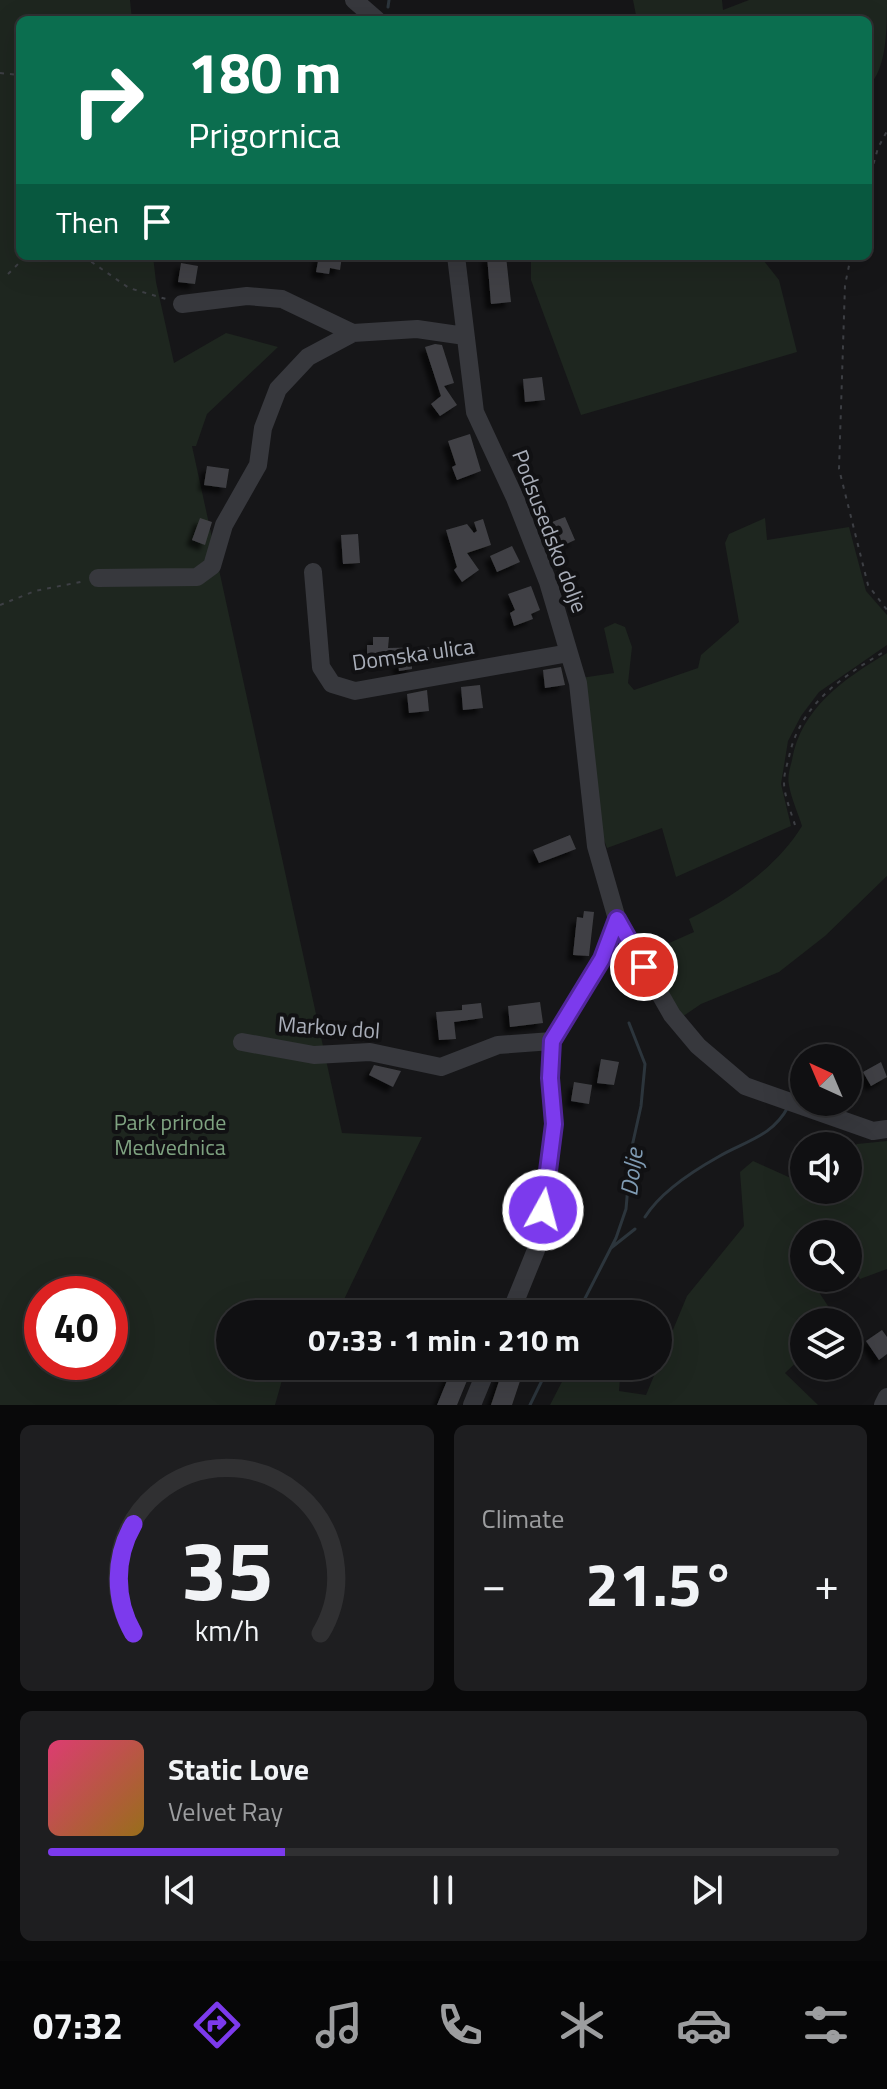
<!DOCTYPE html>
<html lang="en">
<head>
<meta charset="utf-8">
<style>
	:root { --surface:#101012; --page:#1e1e20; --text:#f1f3f6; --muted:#9c9d9f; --line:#303032; --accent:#7c3aed }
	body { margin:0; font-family:"Titillium Web",sans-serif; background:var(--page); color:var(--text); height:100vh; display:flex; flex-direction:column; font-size:30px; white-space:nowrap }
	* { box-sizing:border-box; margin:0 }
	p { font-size:26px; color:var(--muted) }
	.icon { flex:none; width:44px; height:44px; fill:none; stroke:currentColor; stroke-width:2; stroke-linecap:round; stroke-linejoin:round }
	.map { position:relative; height:1405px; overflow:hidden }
	.panel { display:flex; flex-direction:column; gap:20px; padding:20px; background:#09090a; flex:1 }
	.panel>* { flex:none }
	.guide { position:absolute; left:16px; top:16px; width:856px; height:244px; border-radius:12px; box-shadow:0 8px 32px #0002,0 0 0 2px var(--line); background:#0b6e4f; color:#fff; overflow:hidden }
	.needle { width:52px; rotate:316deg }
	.controls { position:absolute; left:790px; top:1044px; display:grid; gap:16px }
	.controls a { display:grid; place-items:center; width:72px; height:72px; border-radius:50%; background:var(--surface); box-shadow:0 8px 32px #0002,0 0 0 2px var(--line); font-size:40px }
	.speed { position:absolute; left:24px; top:1276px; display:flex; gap:16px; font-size:40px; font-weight:700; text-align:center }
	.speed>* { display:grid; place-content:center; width:104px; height:104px; border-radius:50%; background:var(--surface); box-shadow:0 8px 32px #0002,0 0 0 2px var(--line); line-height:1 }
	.speed .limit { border:12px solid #d22; background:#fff; color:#111 }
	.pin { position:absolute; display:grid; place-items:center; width:68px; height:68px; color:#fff; margin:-34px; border:4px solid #fff; border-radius:50%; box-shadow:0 2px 8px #0007 }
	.me { position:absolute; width:88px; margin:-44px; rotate:7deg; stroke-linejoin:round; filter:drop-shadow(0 0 6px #0008) }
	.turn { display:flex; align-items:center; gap:28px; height:168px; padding:0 40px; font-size:36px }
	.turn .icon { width:104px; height:104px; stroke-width:2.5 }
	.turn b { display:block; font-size:56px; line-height:68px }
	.then { display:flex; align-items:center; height:76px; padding:0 40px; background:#0003; gap:16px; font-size:30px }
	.big { font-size:60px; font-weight:700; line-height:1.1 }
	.panel .card { flex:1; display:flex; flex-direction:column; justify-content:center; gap:12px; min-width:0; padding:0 28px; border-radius:12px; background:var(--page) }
	.panel .dial { align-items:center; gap:0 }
	.dial svg { height:208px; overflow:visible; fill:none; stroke:var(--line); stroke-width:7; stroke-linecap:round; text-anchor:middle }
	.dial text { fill:var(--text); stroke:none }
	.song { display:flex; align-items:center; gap:24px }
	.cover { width:96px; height:96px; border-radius:12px; background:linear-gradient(135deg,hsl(340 70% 55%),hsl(40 70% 35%)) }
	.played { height:8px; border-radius:4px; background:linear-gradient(90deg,var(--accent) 30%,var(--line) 30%) }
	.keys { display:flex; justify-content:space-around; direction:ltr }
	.heat { display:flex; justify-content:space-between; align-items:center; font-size:44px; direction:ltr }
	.panel .tiles { flex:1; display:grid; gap:20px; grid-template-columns:1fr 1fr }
	.card:last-child { grid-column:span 2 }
	.trip { position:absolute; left:216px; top:1300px; width:456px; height:80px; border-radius:40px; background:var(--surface); box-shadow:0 8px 32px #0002,0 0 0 2px var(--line); font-weight:700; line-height:80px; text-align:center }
	.tab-bar { display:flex; height:128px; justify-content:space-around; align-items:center; background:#060607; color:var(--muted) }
	.tab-bar .icon { width:56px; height:56px }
	.tab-bar .active { color:var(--accent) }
	.tab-bar b { font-size:36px; color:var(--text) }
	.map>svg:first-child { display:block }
	.green { fill:#1e261f; fill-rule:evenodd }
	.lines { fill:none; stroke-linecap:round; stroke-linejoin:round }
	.stream { stroke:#2c353c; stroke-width:3 }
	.building { fill:#404145; filter:url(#shadow) }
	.path { stroke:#3d3f44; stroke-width:2; stroke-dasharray:4 6; stroke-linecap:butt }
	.minor { stroke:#37383d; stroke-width:18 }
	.route-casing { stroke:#51269a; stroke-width:20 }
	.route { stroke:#7c3aed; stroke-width:14 }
	.labels { text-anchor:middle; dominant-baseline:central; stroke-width:8; stroke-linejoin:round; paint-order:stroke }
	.street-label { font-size:22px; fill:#a8adb8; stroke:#111113 }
	.park-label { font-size:22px; fill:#7fa381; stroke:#111113 }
	.water-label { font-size:24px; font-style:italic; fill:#7f9bb3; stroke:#111113 }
</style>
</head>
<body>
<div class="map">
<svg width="887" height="1405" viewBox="0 0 887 1405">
	<defs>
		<filter id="shadow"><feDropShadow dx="-5.5" dy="5.5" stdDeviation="2" flood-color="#0009"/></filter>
	</defs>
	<rect width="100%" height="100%" fill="#161618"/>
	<!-- green -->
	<path class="green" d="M0,0H130L132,20H20V256H153L156,282L174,363L226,333L278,347L207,414L196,446H192L342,1133L422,1137L337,1314H230V1366H286L275,1405H0ZM42,1294H110V1362H42Z
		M633,0H722L723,10L749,0H887C887,27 887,71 868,86V20H637Z
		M531,256H760L779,280L797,352L581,415L531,280Z
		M765,518L767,540L849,527L866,591L887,615V645L819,692L801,716L788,741L781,784L791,826L676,877L662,828L607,848L602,835L581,678L614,673L604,628L615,623L625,627L632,647L628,683L634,690L698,668L701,655L739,622L725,543L729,534Z
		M887,653V876L825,936L779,972L701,1004L679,1019L642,955L694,932L689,919C733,897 776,868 802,826C798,813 791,798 789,785C787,777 790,768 792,760C801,708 844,679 887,653Z
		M887,1141V1269L860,1279L848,1261V1234H804V1278H813L811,1280L828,1306L811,1322H804V1355L785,1373L818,1405H550L570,1366H621L619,1391L646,1395L687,1296L744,1226L740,1172L753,1161L804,1184V1190H848V1153L857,1144Z"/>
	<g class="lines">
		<!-- stream -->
		<path class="stream" d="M388,7L389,0
			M645,1217C660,1193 693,1171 718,1157C745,1141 772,1137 788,1107
			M611,1248L635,1229
			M577,1314L616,1238L626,1209L631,1151L641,1106L645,1064L629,1023
			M530,1405L549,1366"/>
	</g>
	<!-- building -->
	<path class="building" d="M319,256H342L340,270L330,268L329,274L316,272Z
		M487,256H506L511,302L491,304Z
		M181,263L198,266L195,284L178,282Z
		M435,344L442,345L454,383L444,386L457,405L440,416L431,404L441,396L425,347Z
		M542,377L545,400L525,402L523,379Z
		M470,434L481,471L457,480L452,467L456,465L448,441Z
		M207,466L229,469L226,488L204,485Z
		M565,517L575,540L562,546L552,522Z
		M200,518L212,522L205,545L192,540Z
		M483,519L491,545L467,553L479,570L462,582L454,570L457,567L446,530L467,524L474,533L477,531L474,522Z
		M358,534L360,563L343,564L341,535Z
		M512,546L520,562L497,572L490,556Z
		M531,586L540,610L531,614L533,619L514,626L510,613L515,610L508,594Z
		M373,637H389L388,648L432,647V656H412V669L399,671L398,660H367V645H373Z
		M561,667L565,685L545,688L543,670Z
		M480,685L483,708L463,710L461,687Z
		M427,690L429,711L409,713L407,694Z
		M570,835L576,849L539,863L533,850Z
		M584,911L594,912L589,956L573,955L577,917L583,918Z
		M540,1002L543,1023L510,1027L508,1006Z
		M481,1003L483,1018L454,1022L456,1039L439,1040L436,1012L462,1010V1005Z
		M601,1059L619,1062L614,1085L597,1083Z
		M881,1062L887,1077L871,1086L863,1072Z
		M374,1065L401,1071L393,1087L369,1075Z
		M574,1082L592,1085L589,1104L571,1101Z
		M882,1330L887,1337V1354L879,1360L866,1341Z
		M453,1366H473L457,1405H437Z
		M502,1372L521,1378L512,1405H491Z"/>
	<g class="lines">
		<!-- path -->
		<path class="path" d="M0,73L20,75
			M868,183L878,148L887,131
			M83,256L129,288L166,299
			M851,256L845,285L839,469L868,585L887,610
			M8,274L26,256
			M0,605L35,591L85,581
			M795,825C791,812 784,795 784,782C784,774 787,765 789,757C800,704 843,676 887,650"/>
		<!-- minor -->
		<path class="minor" d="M354,0L377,20
			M456,256L475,412L515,498L548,582L569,653L578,683L596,846L617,919L672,1015L698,1046L745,1086L873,1131L887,1129
			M182,304L247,296L282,299L353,333
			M313,572L321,667L332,684L355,691L569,653
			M98,578L197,577L212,566L224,525L258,465L263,428L278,389L308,357L353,333L417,329L465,336
			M242,1042L314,1055L370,1052L441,1067L498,1045L552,1041
			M510,1314L536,1250L540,1232L554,1124L550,1078L552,1041L602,959L617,919
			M472,1405L488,1366
			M883,1405L887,1397"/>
	</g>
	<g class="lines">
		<defs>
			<path id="route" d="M543,1210L554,1124L550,1078L552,1041L602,959L617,919L644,967"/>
		</defs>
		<!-- route casing -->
		<use href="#route" class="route-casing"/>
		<!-- route -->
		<use href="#route" class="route"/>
	</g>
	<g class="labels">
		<!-- street labels -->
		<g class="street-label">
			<text transform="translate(550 531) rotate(69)">Podsusedsko dolje</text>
			<text transform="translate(413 654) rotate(-8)">Domska ulica</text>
			<text transform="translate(329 1027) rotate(4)">Markov dol</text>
		</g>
		<!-- park labels -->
		<g class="park-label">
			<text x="170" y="1122">Park prirode<tspan x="170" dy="25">Medvednica</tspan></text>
		</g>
		<!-- water labels -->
		<g class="water-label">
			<text transform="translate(631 1172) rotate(-83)">Dolje</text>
		</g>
	</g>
</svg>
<div class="controls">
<a><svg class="needle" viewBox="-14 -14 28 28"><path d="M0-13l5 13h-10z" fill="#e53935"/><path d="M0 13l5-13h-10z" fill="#9c9d9f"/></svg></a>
<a><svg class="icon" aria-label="sound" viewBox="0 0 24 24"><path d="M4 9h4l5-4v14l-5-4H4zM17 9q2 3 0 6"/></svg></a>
<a><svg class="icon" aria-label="search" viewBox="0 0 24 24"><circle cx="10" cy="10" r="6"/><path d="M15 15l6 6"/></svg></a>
<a><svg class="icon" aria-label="layers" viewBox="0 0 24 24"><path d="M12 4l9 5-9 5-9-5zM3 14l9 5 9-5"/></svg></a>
</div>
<div class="speed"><div class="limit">40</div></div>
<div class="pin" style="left:644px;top:967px;background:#d93025"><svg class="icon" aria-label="arrive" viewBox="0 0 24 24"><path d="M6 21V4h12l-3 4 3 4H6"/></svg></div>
<svg class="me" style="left:543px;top:1210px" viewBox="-20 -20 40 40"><circle r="17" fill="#7c3aed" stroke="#fff" stroke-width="3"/><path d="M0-11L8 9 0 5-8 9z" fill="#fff"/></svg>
<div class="trip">07:33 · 1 min · 210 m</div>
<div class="guide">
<div class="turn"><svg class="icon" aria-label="right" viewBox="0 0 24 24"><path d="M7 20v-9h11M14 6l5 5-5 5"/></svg><div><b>180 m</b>Prigornica</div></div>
<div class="then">Then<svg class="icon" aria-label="arrive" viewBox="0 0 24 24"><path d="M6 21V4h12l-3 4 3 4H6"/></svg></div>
</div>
</div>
<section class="panel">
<div class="tiles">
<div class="card dial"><svg viewBox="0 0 100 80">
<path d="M14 69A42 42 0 1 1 86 69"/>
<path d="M14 69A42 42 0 0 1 14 27" stroke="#7c3aed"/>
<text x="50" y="56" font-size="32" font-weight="700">35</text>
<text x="50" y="72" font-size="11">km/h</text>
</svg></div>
<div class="card"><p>Climate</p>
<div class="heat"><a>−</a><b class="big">21.5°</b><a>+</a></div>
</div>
<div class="card">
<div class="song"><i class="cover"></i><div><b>Static Love</b><p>Velvet Ray</p></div></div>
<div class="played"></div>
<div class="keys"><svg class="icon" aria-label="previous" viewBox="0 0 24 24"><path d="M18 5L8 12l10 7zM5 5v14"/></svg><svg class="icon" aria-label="pause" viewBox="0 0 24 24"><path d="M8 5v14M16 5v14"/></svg><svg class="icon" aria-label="next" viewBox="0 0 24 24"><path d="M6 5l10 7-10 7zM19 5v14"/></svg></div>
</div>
</div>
</section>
<nav class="tab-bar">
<b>07:32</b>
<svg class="icon active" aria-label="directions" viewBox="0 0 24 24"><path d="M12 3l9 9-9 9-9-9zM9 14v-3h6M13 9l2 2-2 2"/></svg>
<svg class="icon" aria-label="music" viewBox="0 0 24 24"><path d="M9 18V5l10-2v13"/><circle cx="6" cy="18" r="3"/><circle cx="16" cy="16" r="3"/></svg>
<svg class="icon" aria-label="phone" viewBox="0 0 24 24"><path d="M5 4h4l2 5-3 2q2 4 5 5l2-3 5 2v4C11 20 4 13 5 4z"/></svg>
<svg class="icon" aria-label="climate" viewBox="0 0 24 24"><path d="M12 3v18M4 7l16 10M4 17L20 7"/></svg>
<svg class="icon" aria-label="car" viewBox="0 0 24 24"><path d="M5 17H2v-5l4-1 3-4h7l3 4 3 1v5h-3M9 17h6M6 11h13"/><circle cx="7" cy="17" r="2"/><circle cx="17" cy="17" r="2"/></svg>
<svg class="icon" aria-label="filters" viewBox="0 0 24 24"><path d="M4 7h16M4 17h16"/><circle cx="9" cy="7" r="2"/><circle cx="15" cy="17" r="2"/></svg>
</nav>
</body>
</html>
